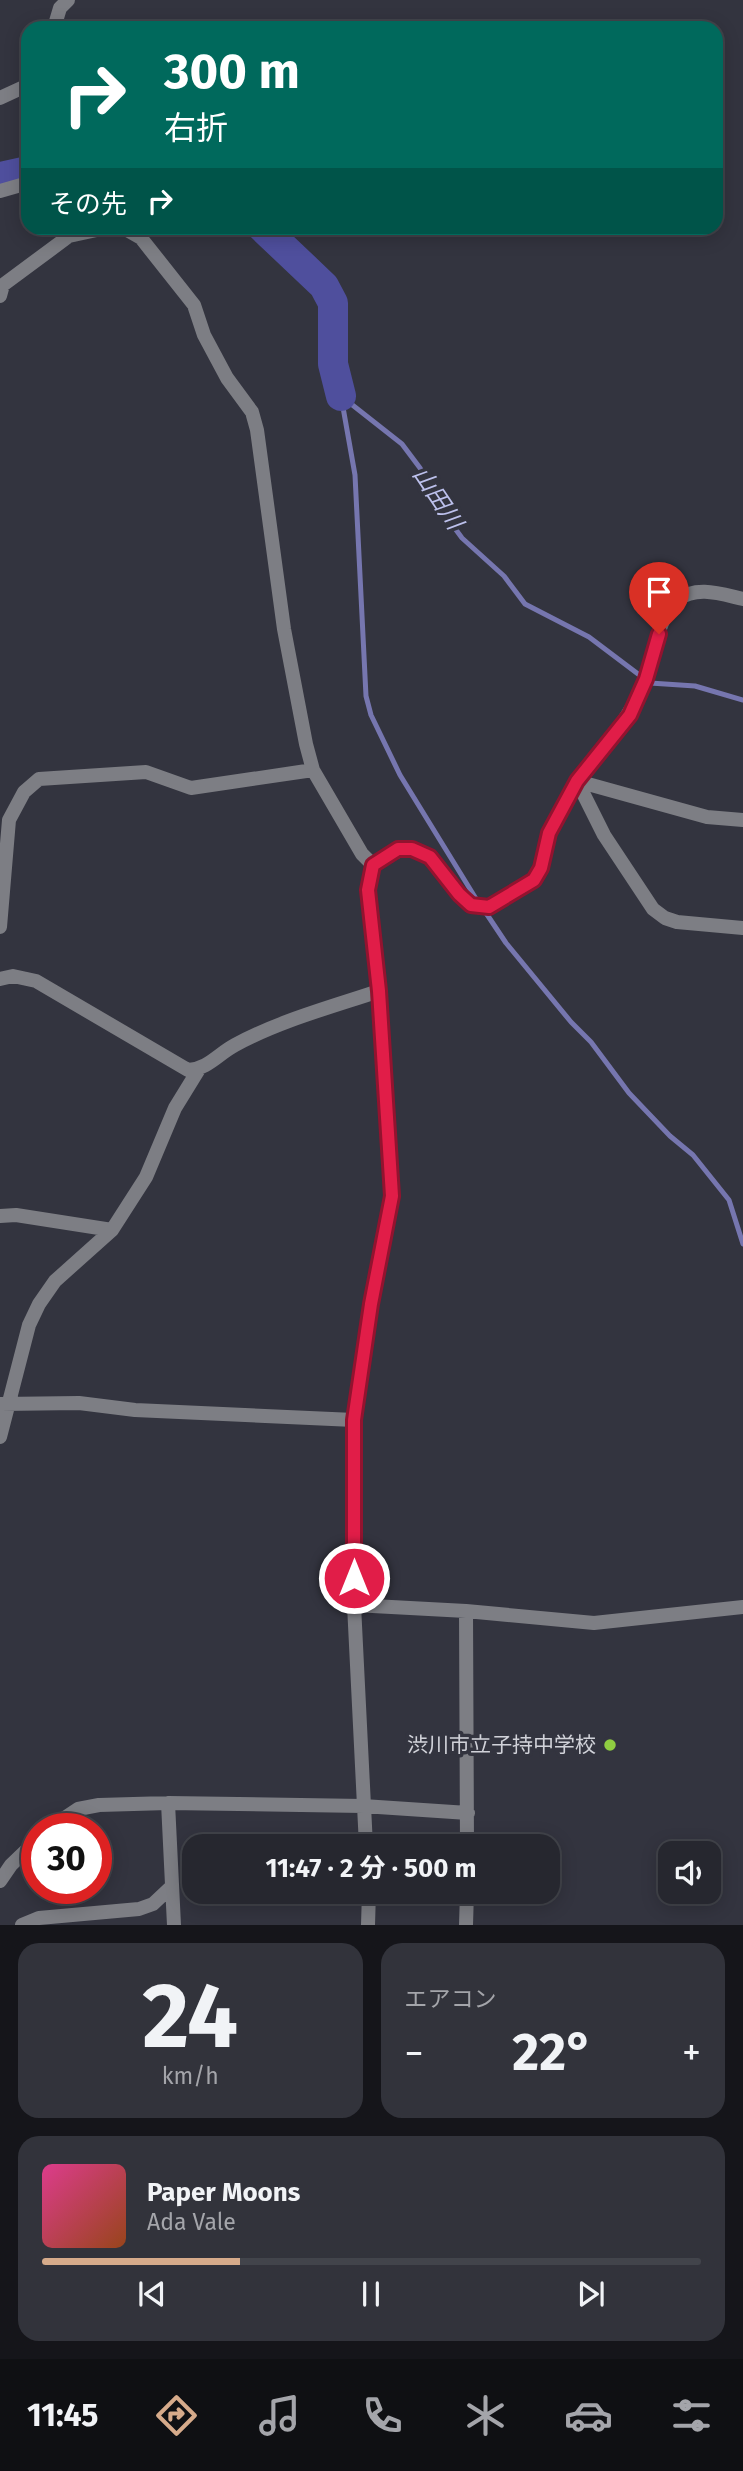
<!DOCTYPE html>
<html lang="ja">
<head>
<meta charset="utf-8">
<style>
	:root { --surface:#26272f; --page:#32333b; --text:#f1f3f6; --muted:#a4a5aa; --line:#42444b; --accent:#d6ab8b }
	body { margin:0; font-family:"Fira Sans","Noto Sans JP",sans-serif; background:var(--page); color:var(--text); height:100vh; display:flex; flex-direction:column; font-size:26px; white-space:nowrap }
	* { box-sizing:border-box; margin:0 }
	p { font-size:23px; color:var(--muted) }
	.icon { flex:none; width:38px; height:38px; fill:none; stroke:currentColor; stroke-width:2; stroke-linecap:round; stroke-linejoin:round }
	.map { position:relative; height:1925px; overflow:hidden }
	.drawer { display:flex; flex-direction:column; gap:18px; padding:18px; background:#15151a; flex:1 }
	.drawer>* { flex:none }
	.top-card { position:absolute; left:21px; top:21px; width:702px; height:214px; border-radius:21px; box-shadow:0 4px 18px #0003,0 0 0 2px var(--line); background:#00695c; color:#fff; overflow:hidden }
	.buttons { position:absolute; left:658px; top:1841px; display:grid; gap:14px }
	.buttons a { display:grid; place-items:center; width:63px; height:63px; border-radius:14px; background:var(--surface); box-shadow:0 4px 18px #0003,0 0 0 2px var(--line); font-size:35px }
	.speed { position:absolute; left:21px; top:1813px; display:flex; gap:14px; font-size:35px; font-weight:700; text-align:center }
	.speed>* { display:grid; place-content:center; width:91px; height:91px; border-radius:50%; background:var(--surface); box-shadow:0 4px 18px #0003,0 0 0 2px var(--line); line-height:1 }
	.speed .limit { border:10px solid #d22; background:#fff; color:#111 }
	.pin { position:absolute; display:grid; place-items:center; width:60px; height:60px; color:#fff; margin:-72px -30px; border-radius:50% 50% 50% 0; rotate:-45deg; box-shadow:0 0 7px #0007 }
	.pin .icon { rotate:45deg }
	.me { position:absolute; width:77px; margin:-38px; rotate:0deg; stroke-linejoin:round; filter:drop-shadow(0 0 5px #0008) }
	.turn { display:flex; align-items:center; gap:24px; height:147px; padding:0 28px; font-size:32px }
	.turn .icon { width:91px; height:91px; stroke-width:2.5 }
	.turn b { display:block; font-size:49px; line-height:60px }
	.then { display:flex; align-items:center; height:66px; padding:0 28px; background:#0003; gap:14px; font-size:26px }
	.big { font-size:52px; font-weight:700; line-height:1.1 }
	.drawer .tile { flex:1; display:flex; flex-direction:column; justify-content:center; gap:10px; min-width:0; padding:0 24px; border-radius:21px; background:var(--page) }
	.drawer .dial { align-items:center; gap:0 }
	.dial b { font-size:91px; line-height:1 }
	.song { display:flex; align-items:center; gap:21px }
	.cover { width:84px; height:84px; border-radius:10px; background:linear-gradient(135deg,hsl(330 70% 55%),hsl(20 70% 35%)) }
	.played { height:7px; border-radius:4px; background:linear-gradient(90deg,var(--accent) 30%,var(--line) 30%) }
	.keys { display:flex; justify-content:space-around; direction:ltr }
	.heat { display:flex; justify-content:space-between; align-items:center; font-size:38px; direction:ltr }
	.drawer .tiles { flex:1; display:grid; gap:18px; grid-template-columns:1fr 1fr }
	.tile:last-child { grid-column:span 2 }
	.trip { position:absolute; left:182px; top:1834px; width:378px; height:70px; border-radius:21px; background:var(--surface); box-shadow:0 4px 18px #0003,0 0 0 2px var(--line); font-weight:700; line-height:70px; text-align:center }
	.menu { display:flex; height:112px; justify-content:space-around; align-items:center; background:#0f1013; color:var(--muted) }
	.menu .icon { width:49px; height:49px }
	.menu .selected { color:var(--accent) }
	.menu b { font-size:32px; color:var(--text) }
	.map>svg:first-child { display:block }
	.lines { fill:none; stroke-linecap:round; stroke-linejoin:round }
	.stream { stroke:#7676af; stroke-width:5 }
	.river { stroke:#4f4f9d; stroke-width:30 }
	.street { stroke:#7d7e84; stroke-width:14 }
	.route-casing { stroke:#92132f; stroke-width:18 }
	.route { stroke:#e11d48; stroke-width:12 }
	.poi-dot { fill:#8fcd41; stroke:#33343f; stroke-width:2.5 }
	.labels { text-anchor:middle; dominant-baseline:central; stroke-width:7; stroke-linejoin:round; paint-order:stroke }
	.poi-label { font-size:21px; fill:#d1d2d9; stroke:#33343f; text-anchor:end }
	.water-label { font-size:23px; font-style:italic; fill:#bdc1ed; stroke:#33343f }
</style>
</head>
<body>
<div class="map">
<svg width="743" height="1925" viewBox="0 0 743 1925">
	<rect width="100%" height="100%" fill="#33343f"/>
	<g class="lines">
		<!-- stream -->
		<path class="stream" d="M341,396L355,475L366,696L371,715L400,775L478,902
			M341,396L402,444L420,468L451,523L462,538L504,576L525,604L589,637L650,683L695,686L743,700
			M484,910L506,943L571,1022L591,1042L629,1093L670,1136L693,1155L729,1200L743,1244"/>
		<!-- river -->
		<path class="river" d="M0,177L28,171
			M263,228L324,286L333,303V364L341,396"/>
		<!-- street -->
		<path class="street" d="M54,28L60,8L68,0
			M0,98L28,85
			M0,191L28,183
			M113,228L127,230L141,238L194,305L204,335L227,378L252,412L257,430L284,629L306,744L313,770L362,854L373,865
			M0,296L3,285L69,236L106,228
			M577,781L604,835L653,909L665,918L677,922L743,928
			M577,781L707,817L743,820
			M0,927L9,820L24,792L39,779L146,772L191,788L313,770
			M0,979L13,976L36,981L188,1070C208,1069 218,1054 235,1045C279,1021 331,1007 379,991
			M0,1216L16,1215L112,1230
			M1,1404L79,1403L135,1410L354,1420
			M0,1437L29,1325L39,1304L55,1281L112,1230L146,1177L175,1108L199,1069
			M354,1605L466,1611L594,1623L743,1607
			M466,1611L467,1846
			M168,1803L174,1925
			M48,1829L78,1809L99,1805L168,1803L363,1806L468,1813
			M366,1846L354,1605V1420L371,1304L392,1196L379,991L368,890L373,865C444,811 441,916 488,907C494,906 502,900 507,897C515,892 527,887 534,880C547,868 544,845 551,830C559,813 568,794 579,779C600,750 625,725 640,692C651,668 658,614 677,600C697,585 721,594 743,599
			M0,1881L11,1865L37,1840
			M22,1925L39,1918L139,1909L153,1904L170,1888
			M368,1925L369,1892
			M466,1925L467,1892"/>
	</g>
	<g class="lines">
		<defs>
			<path id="route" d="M354,1578V1420L371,1304L392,1196L379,991L368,890L373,865L398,849H412L430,857L459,894L471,905L489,907L534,880L541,868L549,833L577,781L630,715L646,679L659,634"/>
		</defs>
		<!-- route casing -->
		<use href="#route" class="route-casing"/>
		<!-- route -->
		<use href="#route" class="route"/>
	</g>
	<!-- markers -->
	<circle class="poi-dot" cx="610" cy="1745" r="7"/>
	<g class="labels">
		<!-- poi labels -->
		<g class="poi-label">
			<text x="596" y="1745">渋川市立子持中学校</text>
		</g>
		<!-- water labels -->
		<g class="water-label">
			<text transform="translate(438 498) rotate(56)">山田川</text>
		</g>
	</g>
</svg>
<div class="buttons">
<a><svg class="icon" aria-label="sound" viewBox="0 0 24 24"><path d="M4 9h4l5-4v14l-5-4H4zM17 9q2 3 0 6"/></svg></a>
</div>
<div class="speed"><div class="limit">30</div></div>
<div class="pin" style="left:659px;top:634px;background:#d93025"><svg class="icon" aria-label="arrive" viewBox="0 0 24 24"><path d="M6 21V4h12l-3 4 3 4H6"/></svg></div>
<svg class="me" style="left:354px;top:1578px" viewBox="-20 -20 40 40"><circle r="17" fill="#e11d48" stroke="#fff" stroke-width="3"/><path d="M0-11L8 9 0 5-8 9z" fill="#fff"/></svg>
<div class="trip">11:47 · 2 分 · 500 m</div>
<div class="top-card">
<div class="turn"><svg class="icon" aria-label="right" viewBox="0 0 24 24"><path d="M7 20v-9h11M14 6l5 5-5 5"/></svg><div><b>300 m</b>右折</div></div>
<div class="then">その先<svg class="icon" aria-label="right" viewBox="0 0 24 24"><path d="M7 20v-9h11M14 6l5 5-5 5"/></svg></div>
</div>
</div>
<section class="drawer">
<div class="tiles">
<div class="tile dial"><b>24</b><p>km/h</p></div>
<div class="tile"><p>エアコン</p>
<div class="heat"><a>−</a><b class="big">22°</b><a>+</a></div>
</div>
<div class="tile">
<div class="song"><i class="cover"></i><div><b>Paper Moons</b><p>Ada Vale</p></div></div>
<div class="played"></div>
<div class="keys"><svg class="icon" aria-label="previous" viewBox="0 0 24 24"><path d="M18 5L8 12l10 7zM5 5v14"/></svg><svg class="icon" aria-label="pause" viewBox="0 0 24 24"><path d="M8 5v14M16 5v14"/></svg><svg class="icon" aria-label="next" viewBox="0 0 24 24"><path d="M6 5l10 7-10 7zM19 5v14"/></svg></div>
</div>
</div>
</section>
<nav class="menu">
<b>11:45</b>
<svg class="icon selected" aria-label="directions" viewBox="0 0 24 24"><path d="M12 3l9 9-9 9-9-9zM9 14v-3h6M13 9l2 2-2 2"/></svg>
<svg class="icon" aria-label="music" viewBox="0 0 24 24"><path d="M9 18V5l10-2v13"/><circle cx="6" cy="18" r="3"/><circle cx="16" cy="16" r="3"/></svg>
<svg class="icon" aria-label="phone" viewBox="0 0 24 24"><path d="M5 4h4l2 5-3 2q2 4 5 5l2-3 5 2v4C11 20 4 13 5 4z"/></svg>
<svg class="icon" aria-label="climate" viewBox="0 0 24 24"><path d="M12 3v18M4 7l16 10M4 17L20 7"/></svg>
<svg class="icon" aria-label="car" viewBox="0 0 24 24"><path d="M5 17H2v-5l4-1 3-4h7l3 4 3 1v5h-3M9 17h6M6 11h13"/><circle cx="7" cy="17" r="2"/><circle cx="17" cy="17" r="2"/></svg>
<svg class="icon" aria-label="filters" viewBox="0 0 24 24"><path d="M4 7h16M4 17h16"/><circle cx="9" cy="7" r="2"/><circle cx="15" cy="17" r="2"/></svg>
</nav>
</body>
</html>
